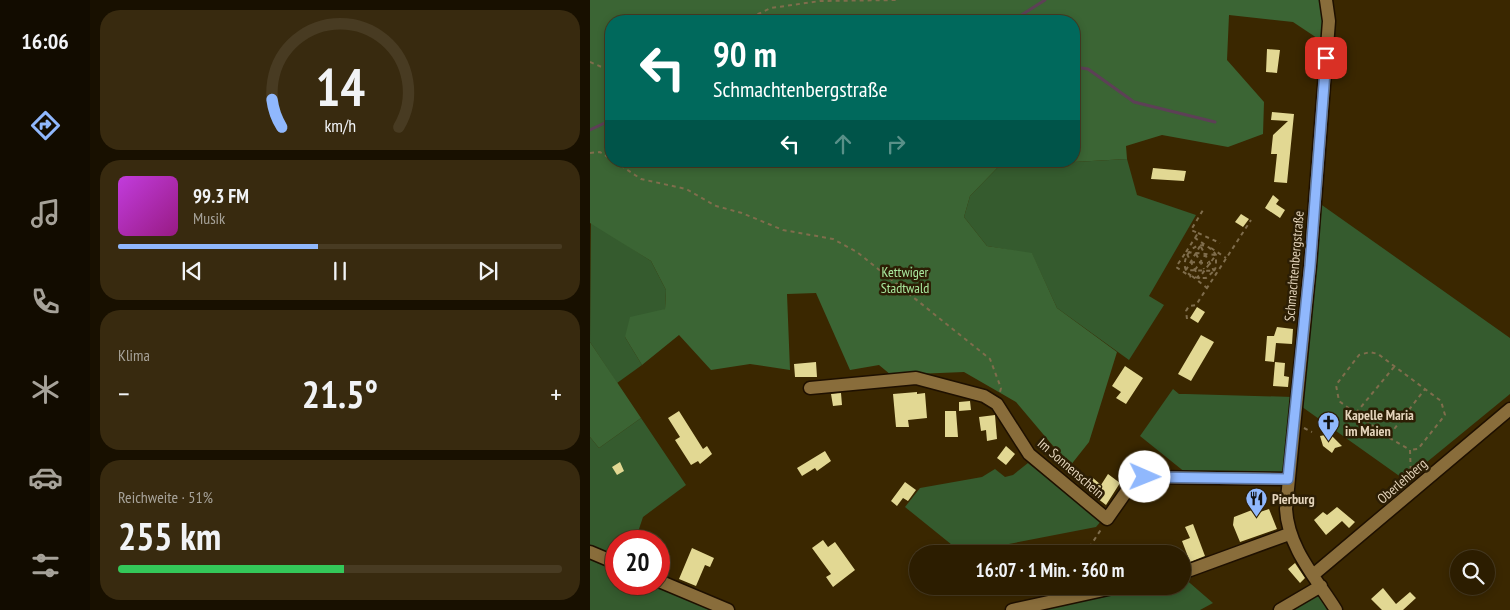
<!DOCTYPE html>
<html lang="de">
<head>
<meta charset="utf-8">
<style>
	:root { --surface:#2c1d00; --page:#382a0f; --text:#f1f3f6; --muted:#a6a299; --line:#483b22; --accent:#90b8fd }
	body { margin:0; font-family:"PT Sans Narrow",sans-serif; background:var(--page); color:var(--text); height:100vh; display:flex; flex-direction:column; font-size:19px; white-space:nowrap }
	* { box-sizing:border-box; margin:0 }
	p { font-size:16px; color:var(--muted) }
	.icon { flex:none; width:28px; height:28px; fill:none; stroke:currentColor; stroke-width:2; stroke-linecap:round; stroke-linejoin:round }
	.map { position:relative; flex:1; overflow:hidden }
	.details { display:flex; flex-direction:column; gap:10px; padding:10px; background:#181000; width:500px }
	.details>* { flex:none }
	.top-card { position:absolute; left:15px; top:15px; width:475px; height:152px; border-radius:20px; box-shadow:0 2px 8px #0003,0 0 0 1px var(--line); background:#00695c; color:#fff; overflow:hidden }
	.buttons { position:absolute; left:860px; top:550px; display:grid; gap:10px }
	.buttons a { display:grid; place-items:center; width:45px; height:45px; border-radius:50%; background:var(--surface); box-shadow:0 2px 8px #0003,0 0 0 1px var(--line); font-size:25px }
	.speed { position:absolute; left:15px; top:530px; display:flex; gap:10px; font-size:25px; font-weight:700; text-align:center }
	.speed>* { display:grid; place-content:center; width:65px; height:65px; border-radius:50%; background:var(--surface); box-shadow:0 2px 8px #0003,0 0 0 1px var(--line); line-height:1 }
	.speed .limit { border:8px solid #d22; background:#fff; color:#111 }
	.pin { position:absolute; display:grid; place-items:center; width:42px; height:42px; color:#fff; margin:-21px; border-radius:10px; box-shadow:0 2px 8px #0006 }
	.me { position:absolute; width:55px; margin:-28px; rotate:91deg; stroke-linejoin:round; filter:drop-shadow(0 0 4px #0008) }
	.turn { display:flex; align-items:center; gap:18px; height:105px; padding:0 25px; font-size:22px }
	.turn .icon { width:65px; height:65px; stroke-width:2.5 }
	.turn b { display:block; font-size:35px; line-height:42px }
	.lanes { display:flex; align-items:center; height:48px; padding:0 25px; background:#0003; justify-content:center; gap:25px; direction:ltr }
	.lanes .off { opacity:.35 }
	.big { font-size:38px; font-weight:700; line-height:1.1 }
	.details .tile { flex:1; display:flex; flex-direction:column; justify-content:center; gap:8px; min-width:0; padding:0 18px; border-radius:20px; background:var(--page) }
	.details .dial { align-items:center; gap:0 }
	.dial svg { height:130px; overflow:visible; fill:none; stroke:var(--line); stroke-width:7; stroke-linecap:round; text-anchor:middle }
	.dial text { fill:var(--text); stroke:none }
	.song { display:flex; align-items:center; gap:15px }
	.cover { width:60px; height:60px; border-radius:8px; background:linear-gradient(135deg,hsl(290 70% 55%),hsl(310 70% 35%)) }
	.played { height:5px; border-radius:2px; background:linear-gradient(90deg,var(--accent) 45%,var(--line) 45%) }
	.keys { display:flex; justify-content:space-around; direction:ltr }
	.heat { display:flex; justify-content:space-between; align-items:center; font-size:28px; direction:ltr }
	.charge { height:8px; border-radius:4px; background:linear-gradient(90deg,#34c759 51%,var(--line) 0) }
	.trip { position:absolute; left:319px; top:545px; width:282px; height:50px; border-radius:25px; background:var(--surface); box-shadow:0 2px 8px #0003,0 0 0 1px var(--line); font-weight:700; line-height:50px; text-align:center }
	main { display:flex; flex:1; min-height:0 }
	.dock { display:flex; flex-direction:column; width:90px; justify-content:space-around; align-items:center; background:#120c00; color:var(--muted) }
	.dock .icon { width:35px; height:35px }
	.dock .current { color:var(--accent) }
	.dock b { font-size:22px; color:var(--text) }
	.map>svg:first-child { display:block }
	.green { fill:#355b2e }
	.forest { fill:#3b6534 }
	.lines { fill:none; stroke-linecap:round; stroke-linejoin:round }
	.stream { stroke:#5d4056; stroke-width:3 }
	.building { fill:#e2d893 }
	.minor-casing { stroke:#1e1000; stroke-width:15 }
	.path { stroke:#7f6d4c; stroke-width:2; stroke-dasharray:4 4; stroke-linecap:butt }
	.minor { stroke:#896d3b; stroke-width:12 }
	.route-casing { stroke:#5e78a4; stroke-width:12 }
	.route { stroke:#90b8fd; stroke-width:9 }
	.labels { text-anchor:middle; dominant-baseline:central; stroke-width:5; stroke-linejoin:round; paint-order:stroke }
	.street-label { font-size:14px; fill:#e5d5bc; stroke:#2c1e04 }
	.park-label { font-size:14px; fill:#a9e89e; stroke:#2c1e04 }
	.poi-label { font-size:14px; font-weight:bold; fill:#e5d5bc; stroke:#2c1e04; text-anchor:start }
</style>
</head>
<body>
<main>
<nav class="dock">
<b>16:06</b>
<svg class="icon current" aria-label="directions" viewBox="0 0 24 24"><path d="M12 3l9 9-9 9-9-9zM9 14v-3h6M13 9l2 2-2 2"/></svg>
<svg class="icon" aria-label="music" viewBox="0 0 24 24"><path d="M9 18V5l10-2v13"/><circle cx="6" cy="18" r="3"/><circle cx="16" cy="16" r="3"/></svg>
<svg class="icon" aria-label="phone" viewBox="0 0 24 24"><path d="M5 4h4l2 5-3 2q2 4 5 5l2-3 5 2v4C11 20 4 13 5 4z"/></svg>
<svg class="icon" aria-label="climate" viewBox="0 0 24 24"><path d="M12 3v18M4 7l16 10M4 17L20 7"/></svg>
<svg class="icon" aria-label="car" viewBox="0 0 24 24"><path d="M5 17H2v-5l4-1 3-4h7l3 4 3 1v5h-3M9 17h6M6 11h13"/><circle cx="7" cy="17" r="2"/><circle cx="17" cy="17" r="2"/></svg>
<svg class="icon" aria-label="filters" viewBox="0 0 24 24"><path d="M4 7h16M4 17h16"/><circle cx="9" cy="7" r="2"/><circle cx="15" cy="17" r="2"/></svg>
</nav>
<section class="details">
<div class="tile dial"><svg viewBox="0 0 100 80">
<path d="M14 69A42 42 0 1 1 86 69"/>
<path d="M14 69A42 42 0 0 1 8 52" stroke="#90b8fd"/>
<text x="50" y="56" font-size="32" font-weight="700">14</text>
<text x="50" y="72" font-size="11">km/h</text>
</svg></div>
<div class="tile">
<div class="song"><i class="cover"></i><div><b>99.3 FM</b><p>Musik</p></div></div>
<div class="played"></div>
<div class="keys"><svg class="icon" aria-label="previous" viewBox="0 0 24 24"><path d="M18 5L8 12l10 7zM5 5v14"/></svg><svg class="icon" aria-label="pause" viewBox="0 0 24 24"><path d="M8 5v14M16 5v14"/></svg><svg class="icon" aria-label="next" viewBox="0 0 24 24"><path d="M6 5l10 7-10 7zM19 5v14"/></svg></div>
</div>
<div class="tile"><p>Klima</p>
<div class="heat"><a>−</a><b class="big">21.5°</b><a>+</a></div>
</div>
<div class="tile"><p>Reichweite · 51%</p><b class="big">255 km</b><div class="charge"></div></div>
</section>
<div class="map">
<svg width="920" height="610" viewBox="0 0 920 610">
	<rect width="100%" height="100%" fill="#3a2700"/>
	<!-- green -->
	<path class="green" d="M537,159L547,195L606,215L559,296L574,305L539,360L467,308L442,254L397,246L374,217L380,196L414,161L484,162Z
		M729,203L920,338V394L815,480L708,404Z
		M1,222L61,261L76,290L75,309L35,337L52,365L27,383L0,342Z
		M583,389L589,394H596L703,397L695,473H596L550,436Z
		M51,418L96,485L53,517L45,541H26V559L0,548V437L9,448Z
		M438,463L511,521L506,527L372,553L315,507L330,488L392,477L405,469L415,477L423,475Z
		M0,556L26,567V584H68L132,610H0Z
		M593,577L623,603L610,610H437L548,586H592Z
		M723,596L732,597L741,610H696Z"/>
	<!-- forest -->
	<path class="forest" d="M0,0H733V42L703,22L639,15L637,60L674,102L673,134L638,147L572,135L536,146L537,159L484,162L480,161H484V21H21V161H414L380,196L374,217L397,246L442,253L467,308L527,352L499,442L480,466L426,402L374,372L301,375L289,365L260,370L226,293L197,294L200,370L160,364L121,370L89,335L52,365L35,337L40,317L75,309L76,290L61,261L0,223Z
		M0,342L51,418L9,448L0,437Z"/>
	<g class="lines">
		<!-- stream -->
		<path class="stream" d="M321,21H339
			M422,21L455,0
			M484,67L498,69L544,102L625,122
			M0,130L21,120"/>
	</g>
	<!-- building -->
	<path class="building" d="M677,49L690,50L687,73L676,72Z
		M682,112L704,114L697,183L684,182L687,154H681L683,135L698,121L681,120Z
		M563,168L596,171L594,181L561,179Z
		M683,195L689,200L686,204L695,210L690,218L675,208Z
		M651,214L659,219L653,227L645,222Z
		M607,307L615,312L608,323L600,318Z
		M687,327L703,329L702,344L686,343L684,362L675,361L677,336H684Z
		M611,335L624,342L601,381L588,374Z
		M226,362L227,377H205L204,364Z
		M685,362L695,363L694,376L699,377L698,387L683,386Z
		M535,366L553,378L536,404L526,398L531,392L522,386Z
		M327,392V394L335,393L337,418L318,420L319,427H306L303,394Z
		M251,393L252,405L243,406L241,394Z
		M380,401L381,410L369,411V402Z
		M89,411L113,449L117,446L122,454L110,464L108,461L101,465L85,440L90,437L78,418Z
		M355,411H366L368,437H355Z
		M405,415L407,439L397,441L396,430L391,431L389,417Z
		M740,434L752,446L745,448L742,453L733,446L730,436Z
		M416,446L425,454L416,465L407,458Z
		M235,451L241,461L227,471L225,468L212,476L207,468Z
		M30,462L34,471L27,475L22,467Z
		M518,474L530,483L516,505L494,488L503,478L511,485Z
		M315,482L326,490L318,501L313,498L307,506L301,501Z
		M747,507L765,522L759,528L752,521L736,535L724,520L733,512L737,515Z
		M679,509L687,529L650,542L643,525L644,517L662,510L664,514Z
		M603,524L615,556L600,562L592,541L600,538L595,527Z
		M233,540L238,547L245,542L265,570L243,587L236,577L241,574L222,548Z
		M102,548L124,558L120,567L115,565L106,586L89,579Z
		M705,563L715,578L710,583L698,569Z
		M793,588L806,604L820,592L826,598L813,610H792L781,599Z"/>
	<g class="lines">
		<defs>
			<path id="minor" d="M736,0L739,21L720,266L696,509C698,548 726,578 746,610
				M220,388L326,378L394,396L407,404L439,454L517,519L543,482L555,477L698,479
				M0,552L26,563
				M592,573L699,534
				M723,575L920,409
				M69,581L138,610
				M422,610L532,586
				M690,610L731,586"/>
		</defs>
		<!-- minor casing -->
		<use href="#minor" class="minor-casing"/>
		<!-- path -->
		<path class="path" d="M153,21L181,8L230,1L309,0
			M0,62L21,71
			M0,153L10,152L21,159
			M24,161L51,179L96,189L126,206L152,213L193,230L243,239L267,252L400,359L411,388L410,392
			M608,233L630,243
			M605,238L608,233L601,230L613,210
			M610,246L596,270L624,271
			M611,247L624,271
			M621,248L636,258
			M596,252L605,238L621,249
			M597,254L609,278L626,255L596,252L586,267L601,277
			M606,254L614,269
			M601,262L618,263
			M605,270L615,255
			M624,271L626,267V255C605,223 573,281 616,278L624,271L626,273
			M602,276L617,288
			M597,319L596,311L599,306L606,305L661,220
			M766,413L804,367
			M714,428L722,432
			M798,437L749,401L746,385L769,355L780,352L788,354L851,401L855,415L828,449L820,450
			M821,478L820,450L798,437L835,389
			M495,554L512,528"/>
		<!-- minor -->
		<use href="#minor" class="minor"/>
	</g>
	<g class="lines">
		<defs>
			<path id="route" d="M555,477L698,479L720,266L736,58"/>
		</defs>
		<!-- route casing -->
		<use href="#route" class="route-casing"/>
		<!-- route -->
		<use href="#route" class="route"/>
	</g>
	<!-- icons -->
	<defs>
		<symbol id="church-pin" viewBox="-11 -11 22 30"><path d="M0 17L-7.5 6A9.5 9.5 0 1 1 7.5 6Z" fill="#90b8fd" stroke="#2c1e04"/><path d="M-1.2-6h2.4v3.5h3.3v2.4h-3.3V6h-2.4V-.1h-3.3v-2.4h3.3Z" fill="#111"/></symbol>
		<symbol id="restaurant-pin" viewBox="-11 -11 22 30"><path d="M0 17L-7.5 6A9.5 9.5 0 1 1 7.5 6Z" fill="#90b8fd" stroke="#2c1e04"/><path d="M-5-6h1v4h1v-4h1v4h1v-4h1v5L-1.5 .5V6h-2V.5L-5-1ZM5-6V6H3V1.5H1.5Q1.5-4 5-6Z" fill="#111"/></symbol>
	</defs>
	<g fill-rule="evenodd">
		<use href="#church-pin" x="726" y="410" width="25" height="34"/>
		<use href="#restaurant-pin" x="654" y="486" width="25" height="34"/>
	</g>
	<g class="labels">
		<!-- street labels -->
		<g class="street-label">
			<text transform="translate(704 266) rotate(-85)">Schmachtenbergstraße</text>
			<text transform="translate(481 468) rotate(41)">Im Sonnenschein</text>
			<text transform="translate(812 481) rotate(-41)">Oberlehberg</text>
		</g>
		<!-- park labels -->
		<g class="park-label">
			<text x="315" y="272">Kettwiger<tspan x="315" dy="16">Stadtwald</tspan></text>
		</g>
		<!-- poi labels -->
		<g class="poi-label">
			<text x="755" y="415">Kapelle Maria<tspan x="755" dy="16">im Maien</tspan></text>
			<text x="682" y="499">Pierburg</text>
		</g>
	</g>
</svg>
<div class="buttons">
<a><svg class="icon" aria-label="search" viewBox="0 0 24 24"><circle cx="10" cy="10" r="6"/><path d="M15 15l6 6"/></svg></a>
</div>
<div class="speed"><div class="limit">20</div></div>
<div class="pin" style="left:736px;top:58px;background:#d93025"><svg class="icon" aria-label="arrive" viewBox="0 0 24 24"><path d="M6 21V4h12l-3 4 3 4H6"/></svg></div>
<svg class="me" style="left:555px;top:477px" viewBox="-20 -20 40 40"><circle r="19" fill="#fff"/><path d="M0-13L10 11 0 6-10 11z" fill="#90b8fd"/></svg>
<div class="trip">16:07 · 1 Min. · 360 m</div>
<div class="top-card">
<div class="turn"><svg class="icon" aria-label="left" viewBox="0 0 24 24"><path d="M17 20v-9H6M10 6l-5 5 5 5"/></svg><div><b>90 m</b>Schmachtenbergstraße</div></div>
<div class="lanes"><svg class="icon" aria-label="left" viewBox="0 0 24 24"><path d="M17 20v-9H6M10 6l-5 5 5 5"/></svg><svg class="icon off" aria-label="ahead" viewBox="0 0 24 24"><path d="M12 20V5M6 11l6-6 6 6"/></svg><svg class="icon off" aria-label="right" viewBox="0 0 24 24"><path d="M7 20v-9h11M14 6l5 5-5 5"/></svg></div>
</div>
</div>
</main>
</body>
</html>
